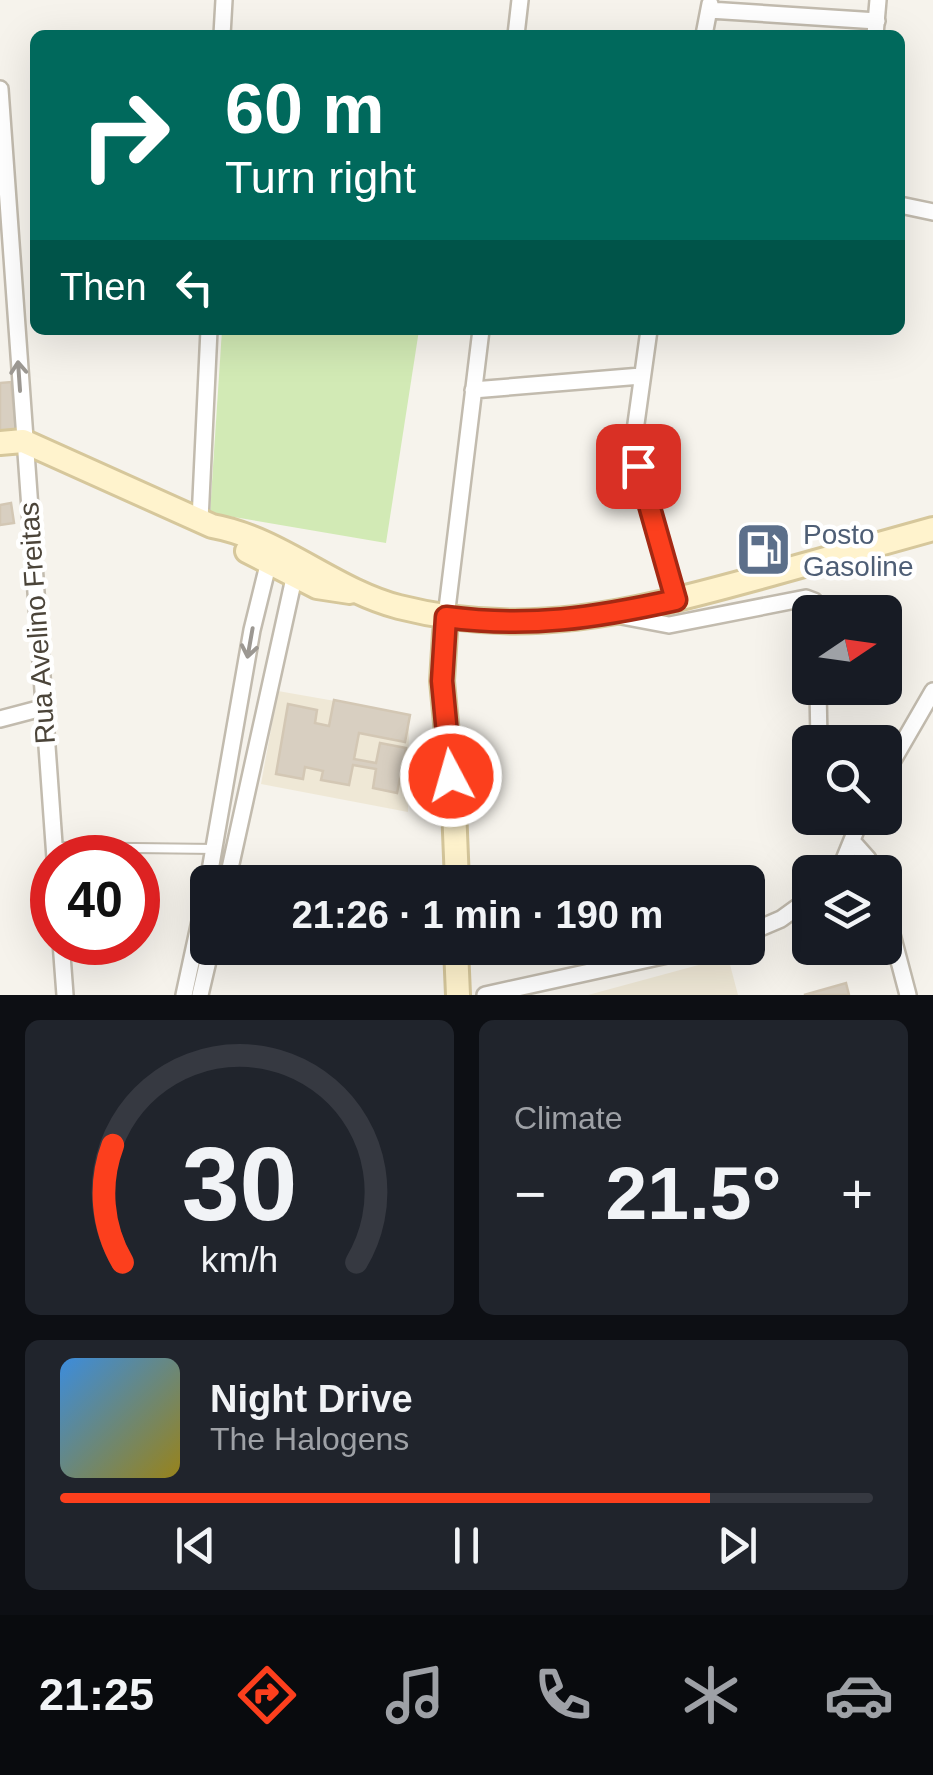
<!DOCTYPE html>
<html lang="en">
<head>
<meta charset="utf-8">
<style>
	:root { --surface:#171b24; --page:#20242c; --text:#f1f3f6; --muted:#9ea1a6; --line:#363941; --accent:#fc3f1d }
	body { margin:0; font-family:Helvetica,sans-serif; background:var(--page); color:var(--text); height:100vh; display:flex; flex-direction:column; font-size:38px; white-space:nowrap }
	* { box-sizing:border-box; margin:0 }
	p { font-size:32px; color:var(--muted) }
	.icon { flex:none; width:55px; height:55px; fill:none; stroke:currentColor; stroke-width:2; stroke-linecap:round; stroke-linejoin:round }
	.map { position:relative; height:995px; overflow:hidden }
	.drawer { display:flex; flex-direction:column; gap:25px; padding:25px; background:#0d0f14; flex:1 }
	.drawer>* { flex:none }
	.hud { position:absolute; left:30px; top:30px; width:875px; height:305px; border-radius:15px; box-shadow:0 10px 40px #0002; background:#00695c; color:#fff; overflow:hidden }
	.needle { width:65px; rotate:77deg }
	.tools { position:absolute; left:792px; top:595px; display:grid; gap:20px }
	.tools a { display:grid; place-items:center; width:110px; height:110px; border-radius:15px; background:var(--surface); box-shadow:0 10px 40px #0002; font-size:50px }
	.speed { position:absolute; left:30px; top:835px; display:flex; gap:20px; font-size:50px; font-weight:700; text-align:center }
	.speed>* { display:grid; place-content:center; width:130px; height:130px; border-radius:50%; background:var(--surface); box-shadow:0 10px 40px #0002; line-height:1 }
	.speed .limit { border:15px solid #d22; background:#fff; color:#111 }
	.pin { position:absolute; display:grid; place-items:center; width:85px; height:85px; color:#fff; margin:-42px; border-radius:20px; box-shadow:0 5px 15px #0006 }
	.me { position:absolute; width:110px; margin:-55px; rotate:354deg; stroke-linejoin:round; filter:drop-shadow(0 0 8px #0008) }
	.turn { display:flex; align-items:center; gap:35px; height:210px; padding:0 30px; font-size:45px }
	.turn .icon { width:130px; height:130px; stroke-width:2.5 }
	.turn b { display:block; font-size:70px; line-height:85px }
	.then { display:flex; align-items:center; height:95px; padding:0 30px; background:#0003; gap:20px; font-size:38px }
	.big { font-size:75px; font-weight:600; line-height:1.1 }
	.drawer .tile { flex:1; display:flex; flex-direction:column; justify-content:center; gap:15px; min-width:0; padding:0 35px; border-radius:15px; background:var(--page) }
	.drawer .dial { align-items:center; gap:0 }
	.dial svg { height:260px; overflow:visible; fill:none; stroke:var(--line); stroke-width:7; stroke-linecap:round; text-anchor:middle }
	.dial text { fill:var(--text); stroke:none }
	.song { display:flex; align-items:center; gap:30px }
	.cover { width:120px; height:120px; border-radius:15px; background:linear-gradient(135deg,hsl(210 70% 55%),hsl(50 70% 35%)) }
	.played { height:10px; border-radius:5px; background:linear-gradient(90deg,var(--accent) 80%,var(--line) 80%) }
	.keys { display:flex; justify-content:space-around; direction:ltr }
	.heat { display:flex; justify-content:space-between; align-items:center; font-size:55px; direction:ltr }
	.drawer .tiles { flex:1; display:grid; gap:25px; grid-template-columns:1fr 1fr }
	.tile:last-child { grid-column:span 2 }
	.trip { position:absolute; left:190px; top:865px; width:575px; height:100px; border-radius:15px; background:var(--surface); box-shadow:0 10px 40px #0002; font-weight:600; line-height:100px; text-align:center }
	.tab-bar { display:flex; height:160px; justify-content:space-around; align-items:center; background:#090b0e; color:var(--muted) }
	.tab-bar .icon { width:70px; height:70px }
	.tab-bar .current { color:var(--accent) }
	.tab-bar b { font-size:45px; color:var(--text) }
	.map>svg:first-child { display:block }
	.education { fill:#efe8d6 }
	.green { fill:#d2eab5 }
	.building { fill:#d8cfc1; stroke:#d3c7b4; stroke-width:2.5 }
	.lines { fill:none; stroke-linecap:round; stroke-linejoin:round }
	.lane-casing { stroke:#c2bbae; stroke-width:12 }
	.street-casing { stroke:#c2bbae; stroke-width:20 }
	.secondary-casing { stroke:#d6c79b; stroke-width:28 }
	.lane { stroke:#fff; stroke-width:8 }
	.street { stroke:#fff; stroke-width:15 }
	.secondary { stroke:#fff3cd; stroke-width:22 }
	.oneway { stroke:#9c9892 }
	.route-casing { stroke:#a42913; stroke-width:25 }
	.route { stroke:#fc3f1d; stroke-width:18 }
	.labels { text-anchor:middle; dominant-baseline:central; stroke-width:9; stroke-linejoin:round; paint-order:stroke }
	.service-label { font-size:28px; fill:#4e5e75; stroke:#fff; text-anchor:start }
	.street-label { font-size:28px; fill:#4b4439; stroke:#fff }
</style>
</head>
<body>
<div class="map">
<svg width="933" height="995" viewBox="0 0 933 995">
	<rect width="100%" height="100%" fill="#f6f3ec"/>
	<!-- education -->
	<path class="education" d="M278,691L409,714L408,812L261,784Z
		M728,957L738,995H588Z"/>
	<!-- green -->
	<path class="green" d="M222,330H419L386,543L210,513Z"/>
	<!-- building -->
	<path class="building" d="M11,382L16,430L0,432V383Z
		M11,503L14,523L0,525V505Z
		M334,700L410,715L405,742L359,733L354,759L376,763L380,743L406,748L397,793L373,788L376,769L353,765L349,785L321,780L323,771L305,767L303,779L276,774L288,704L317,710L315,723L329,726Z
		M846,983L849,995H804Z"/>
	<g class="lines">
		<defs>
			<path id="lane" d="M54,847L215,849"/>
			<path id="street" d="M709,10L877,21
				M222,35L224,0
				M516,35L520,0
				M704,35L710,4
				M875,35L878,0
				M0,89L55,858
				M900,205L933,212
				M649,330L634,438L638,466L675,600
				M473,390L641,376
				M200,520L209,330
				M616,615L669,625L806,598L814,601L817,612
				M446,617L481,330
				M818,688L819,742
				M0,719L42,708
				M885,774L933,691
				M852,841L868,859L875,872
				M834,872L843,862L861,818
				M208,882L252,630L270,557
				M227,882L296,569
				M885,908L908,995
				M748,933L781,919L810,898
				M61,942L65,995
				M184,995L208,884
				M200,995L211,948
				M485,995L699,948"/>
			<path id="secondary" d="M0,443L23,441L212,526C280,538 333,590 399,607C524,639 629,613 750,580C811,563 872,546 933,529
				M247,551L317,587L350,592
				M446,617L442,681L454,808L457,882
				M456,948L458,995"/>
		</defs>
		<!-- lane casing -->
		<use href="#lane" class="lane-casing"/>
		<!-- street casing -->
		<use href="#street" class="street-casing"/>
		<!-- secondary casing -->
		<use href="#secondary" class="secondary-casing"/>
		<!-- lane -->
		<use href="#lane" class="lane"/>
		<!-- street -->
		<use href="#street" class="street"/>
		<!-- secondary -->
		<use href="#secondary" class="secondary"/>
	</g>
	<!-- one-way arrows -->
	<defs><path id="oneway-shaft" d="M-6 0H5M1.5-3L5.5 0L1.5 3" fill="none" stroke-width="1.6" stroke-linecap="round" stroke-linejoin="round" transform="scale(2.5)"/></defs>
	<g class="oneway">
		<use href="#oneway-shaft" transform="translate(19 376) rotate(-94)"/>
		<use href="#oneway-shaft" transform="translate(250 643) rotate(100)"/>
	</g>
	<g class="lines">
		<defs>
			<path id="route" d="M451,776L442,681L446,617C529,628 595,618 676,600L638,466"/>
		</defs>
		<!-- route casing -->
		<use href="#route" class="route-casing"/>
		<!-- route -->
		<use href="#route" class="route"/>
	</g>
	<!-- icons -->
	<defs>
		<symbol id="fuel-square" viewBox="-11 -11 22 22"><rect x="-9" y="-9" width="18" height="18" rx="4" fill="#5c6f8a" stroke="#fff"/><path d="M-5.5-6h7V0h2V4h1.3V-2.5L3-4.5l.8-.8L6-3V5H2.5V1h-1V6h-7ZM-4.2-4.7v3.2H.2V-4.7Z" fill="#fff"/></symbol>
	</defs>
	<g fill-rule="evenodd">
		<use href="#fuel-square" x="732" y="518" width="63" height="63"/>
	</g>
	<g class="labels">
		<!-- service labels -->
		<g class="service-label">
			<text x="803" y="534">Posto<tspan x="803" dy="32">Gasoline</tspan></text>
		</g>
		<!-- street labels -->
		<g class="street-label">
			<text transform="translate(37 623) rotate(-94)">Rua Avelino Freitas</text>
		</g>
	</g>
</svg>
<div class="tools">
<a><svg class="needle" viewBox="-14 -14 28 28"><path d="M0-13l5 13h-10z" fill="#e53935"/><path d="M0 13l5-13h-10z" fill="#9ea1a6"/></svg></a>
<a><svg class="icon" aria-label="search" viewBox="0 0 24 24"><circle cx="10" cy="10" r="6"/><path d="M15 15l6 6"/></svg></a>
<a><svg class="icon" aria-label="layers" viewBox="0 0 24 24"><path d="M12 4l9 5-9 5-9-5zM3 14l9 5 9-5"/></svg></a>
</div>
<div class="speed"><div class="limit">40</div></div>
<div class="pin" style="left:638px;top:466px;background:#d93025"><svg class="icon" aria-label="arrive" viewBox="0 0 24 24"><path d="M6 21V4h12l-3 4 3 4H6"/></svg></div>
<svg class="me" style="left:451px;top:776px" viewBox="-20 -20 40 40"><circle r="17" fill="#fc3f1d" stroke="#fff" stroke-width="3"/><path d="M0-11L8 9 0 5-8 9z" fill="#fff"/></svg>
<div class="trip">21:26 · 1 min · 190 m</div>
<div class="hud">
<div class="turn"><svg class="icon" aria-label="right" viewBox="0 0 24 24"><path d="M7 20v-9h11M14 6l5 5-5 5"/></svg><div><b>60 m</b>Turn right</div></div>
<div class="then">Then<svg class="icon" aria-label="left" viewBox="0 0 24 24"><path d="M17 20v-9H6M10 6l-5 5 5 5"/></svg></div>
</div>
</div>
<section class="drawer">
<div class="tiles">
<div class="tile dial"><svg viewBox="0 0 100 80">
<path d="M14 69A42 42 0 1 1 86 69"/>
<path d="M14 69A42 42 0 0 1 11 33" stroke="#fc3f1d"/>
<text x="50" y="56" font-size="32" font-weight="700">30</text>
<text x="50" y="72" font-size="11">km/h</text>
</svg></div>
<div class="tile"><p>Climate</p>
<div class="heat"><a>−</a><b class="big">21.5°</b><a>+</a></div>
</div>
<div class="tile">
<div class="song"><i class="cover"></i><div><b>Night Drive</b><p>The Halogens</p></div></div>
<div class="played"></div>
<div class="keys"><svg class="icon" aria-label="previous" viewBox="0 0 24 24"><path d="M18 5L8 12l10 7zM5 5v14"/></svg><svg class="icon" aria-label="pause" viewBox="0 0 24 24"><path d="M8 5v14M16 5v14"/></svg><svg class="icon" aria-label="next" viewBox="0 0 24 24"><path d="M6 5l10 7-10 7zM19 5v14"/></svg></div>
</div>
</div>
</section>
<nav class="tab-bar">
<b>21:25</b>
<svg class="icon current" aria-label="directions" viewBox="0 0 24 24"><path d="M12 3l9 9-9 9-9-9zM9 14v-3h6M13 9l2 2-2 2"/></svg>
<svg class="icon" aria-label="music" viewBox="0 0 24 24"><path d="M9 18V5l10-2v13"/><circle cx="6" cy="18" r="3"/><circle cx="16" cy="16" r="3"/></svg>
<svg class="icon" aria-label="phone" viewBox="0 0 24 24"><path d="M5 4h4l2 5-3 2q2 4 5 5l2-3 5 2v4C11 20 4 13 5 4z"/></svg>
<svg class="icon" aria-label="climate" viewBox="0 0 24 24"><path d="M12 3v18M4 7l16 10M4 17L20 7"/></svg>
<svg class="icon" aria-label="car" viewBox="0 0 24 24"><path d="M5 17H2v-5l4-1 3-4h7l3 4 3 1v5h-3M9 17h6M6 11h13"/><circle cx="7" cy="17" r="2"/><circle cx="17" cy="17" r="2"/></svg>
</nav>
</body>
</html>
